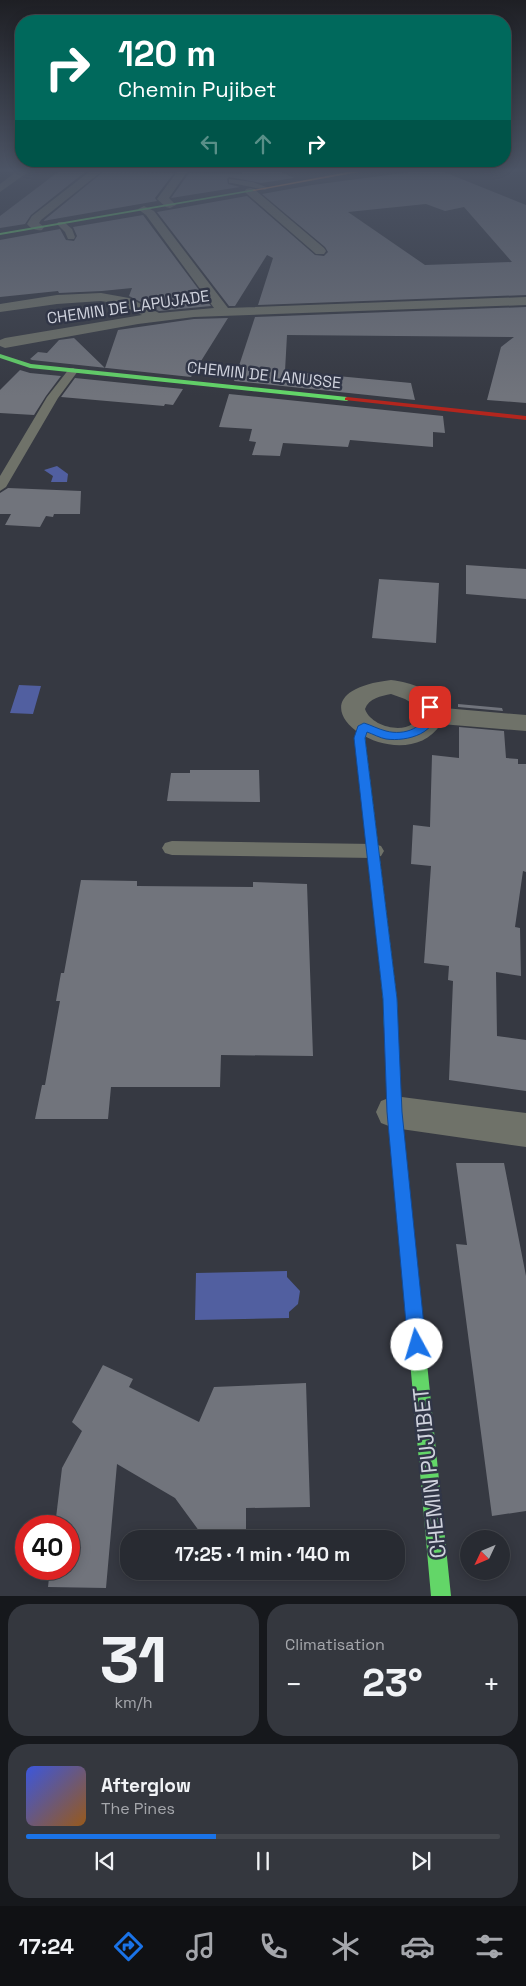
<!DOCTYPE html>
<html lang="fr">
<head>
<meta charset="utf-8">
<style>
	:root { --surface:#282b32; --page:#34373e; --text:#f1f3f6; --muted:#a5a7ac; --line:#44474d; --accent:#1a73e8 }
	body { margin:0; font-family:"Space Grotesk",sans-serif; background:var(--page); color:var(--text); height:100vh; display:flex; flex-direction:column; font-size:19px; white-space:nowrap }
	* { box-sizing:border-box; margin:0 }
	p { font-size:16px; color:var(--muted) }
	.icon { flex:none; width:28px; height:28px; fill:none; stroke:currentColor; stroke-width:2; stroke-linecap:round; stroke-linejoin:round }
	.map { position:relative; height:1596px; overflow:hidden }
	.side { display:flex; flex-direction:column; gap:8px; padding:8px; background:#16181c; flex:1 }
	.side>* { flex:none }
	.hud { position:absolute; left:15px; top:15px; width:496px; height:152px; border-radius:20px; box-shadow:0 2px 12px #0003,0 0 0 1px var(--line); background:#00695c; color:#fff; overflow:hidden }
	.needle { width:32px; rotate:226deg }
	.fabs { position:absolute; left:460px; top:1530px; display:grid; gap:10px }
	.fabs a { display:grid; place-items:center; width:50px; height:50px; border-radius:50%; background:var(--surface); box-shadow:0 2px 12px #0003,0 0 0 1px var(--line); font-size:25px }
	.speed { position:absolute; left:15px; top:1515px; display:flex; gap:10px; font-size:25px; font-weight:700; text-align:center }
	.speed>* { display:grid; place-content:center; width:65px; height:65px; border-radius:50%; background:var(--surface); box-shadow:0 2px 12px #0003,0 0 0 1px var(--line); line-height:1 }
	.speed .limit { border:8px solid #d22; background:#fff; color:#111 }
	.pin { position:absolute; display:grid; place-items:center; width:42px; height:42px; color:#fff; margin:-21px; border-radius:10px; box-shadow:0 2px 8px #0006 }
	.me { position:absolute; width:55px; margin:-28px; rotate:354deg; stroke-linejoin:round; filter:drop-shadow(0 0 4px #0008) }
	.turn { display:flex; align-items:center; gap:18px; height:105px; padding:0 20px; font-size:22px }
	.turn .icon { width:65px; height:65px; stroke-width:2.5 }
	.turn b { display:block; font-size:35px; line-height:42px }
	.lanes { display:flex; align-items:center; height:48px; padding:0 20px; background:#0003; justify-content:center; gap:25px; direction:ltr }
	.lanes .off { opacity:.35 }
	.big { font-size:38px; font-weight:800; line-height:1.1 }
	.side .tile { flex:1; display:flex; flex-direction:column; justify-content:center; gap:8px; min-width:0; padding:0 18px; border-radius:20px; background:var(--page) }
	.side .dial { align-items:center; gap:0 }
	.dial b { font-size:65px; line-height:1 }
	.song { display:flex; align-items:center; gap:15px }
	.cover { width:60px; height:60px; border-radius:8px; background:linear-gradient(135deg,hsl(230 70% 55%),hsl(30 70% 35%)) }
	.played { height:5px; border-radius:2px; background:linear-gradient(90deg,var(--accent) 40%,var(--line) 40%) }
	.keys { display:flex; justify-content:space-around; direction:ltr }
	.heat { display:flex; justify-content:space-between; align-items:center; font-size:28px; direction:ltr }
	.side .tiles { flex:1; display:grid; gap:8px; grid-template-columns:1fr 1fr }
	.tile:last-child { grid-column:span 2 }
	.trip { position:absolute; left:120px; top:1530px; width:285px; height:50px; border-radius:20px; background:var(--surface); box-shadow:0 2px 12px #0003,0 0 0 1px var(--line); font-weight:800; line-height:50px; text-align:center }
	.dock { display:flex; height:80px; justify-content:space-around; align-items:center; background:#101114; color:var(--muted) }
	.dock .icon { width:35px; height:35px }
	.dock .current { color:var(--accent) }
	.dock b { font-size:22px; color:var(--text) }
	.map>svg:first-child { display:block }
	.water { fill:#515fa0 }
	.building { fill:#71747c; fill-rule:evenodd }
	.lines { fill:none; stroke-linecap:round; stroke-linejoin:round }
	.lane { fill:#6f7269; fill-rule:evenodd }
	.street { fill:#6f7269; fill-rule:evenodd }
	.fast { fill:#63d668; fill-rule:evenodd }
	.slow { fill:#ff974d; fill-rule:evenodd }
	.jam { fill:#b3261e; fill-rule:evenodd }
	.route { fill:#1a73e8; stroke:#114b97 }
	.labels { text-anchor:middle; dominant-baseline:central; stroke-width:5; stroke-linejoin:round; paint-order:stroke }
	.far-street-label { font-size:16px; fill:#cfd2dd; stroke:#313647 }
	.near-street-label { font-size:22px; fill:#cfd2dd; stroke:#313647 }
</style>
</head>
<body>
<div class="map">
<svg width="526" height="1596" viewBox="0 0 526 1596">
	<rect width="100%" height="100%" fill="#363942"/>
	<!-- water -->
	<path class="water" d="M57,466L68,474L67,482H51L53,476L44,470Z
		M19,685L41,686L33,714L10,713Z
		M287,1271V1277L300,1291L298,1304L289,1312V1318L195,1320L196,1273Z"/>
	<!-- building -->
	<path class="building" d="M58,172H85L31,215L25,224L0,228V216Z
		M103,172L174,173L155,198L157,201L43,221Z
		M242,172H281L294,178L261,183L229,177L227,179L228,184L240,187L171,198L189,173L242,174Z
		M411,172H444L526,205V295L258,305L273,258L267,255L235,306H229L157,212L247,196L315,255L324,256L328,252L325,247L262,194L312,185ZM426,204L445,211L464,207L512,262L425,265L348,212Z
		M143,215L211,306L159,311L129,296L132,288L102,291L59,293L58,291L0,297V240L60,229L66,240L74,241L77,236L73,227Z
		M526,307V403L487,400L501,347L514,337L287,335L285,371L411,383L415,400L234,381L255,317Z
		M228,318L191,377L32,360L30,359L38,352L47,353L59,340L74,338L105,368L118,330L194,319Z
		M20,370L30,373L61,376L46,396L34,415L0,413V390Z
		M75,378L183,389L173,405L165,404L164,406L61,397Z
		M229,394L443,416L445,433L433,432V447L350,440L348,447L283,443L280,456L252,455L256,442L249,441L252,429L219,427Z
		M8,488L81,491L80,514H54L53,517L46,516L40,527L5,525L11,514H0V493Z
		M466,565L526,569V599L466,594Z
		M379,579L439,583L436,643L372,638Z
		M458,704L502,708L503,711L458,707Z
		M459,727L504,731L506,758L518,759V764H526V872L523,871L515,927L520,928L521,976L496,972L497,1036L526,1040V1091L449,1080L453,981L448,980L449,966L424,963L431,866L411,864L413,825L430,827L432,755L459,758Z
		M190,770H259L260,802L167,801L171,773H190Z
		M81,880L137,881V886L253,887V882L307,884L313,1056L221,1055L220,1087H111L108,1119H35L42,1085H45L60,1001H56L61,973H64Z
		M456,1163H504L526,1276V1511L492,1516L456,1244L467,1245Z
		M103,1365L133,1379L129,1387L199,1422L214,1387L306,1383L310,1507L246,1508V1539H205L175,1498L117,1464L106,1588L48,1587L50,1569H69V1526H55L62,1468L82,1431L72,1422Z"/>
	<g class="lines">
		<!-- lane -->
		<path class="lane" d="M229,179L253,182L269,188L265,190L232,183H229Z
			M58,222H64L72,229L75,237L74,239H68L65,232L57,224Z
			M73,368L78,371L58,398L6,487L0,491V476L47,397L69,369Z
			M172,841L374,844L381,846L384,851L381,856L374,858L172,855L165,853L162,848L165,843Z"/>
		<!-- street -->
		<path class="street" d="M16,172H28L0,192V184Z
			M89,172H101L41,220L39,223L44,227L42,230C36,231 31,229 27,224L32,216Z
			M177,172H187L169,198L176,205L170,208L166,207L157,199Z
			M250,188L254,189L324,248L326,251L324,254H316L246,193L245,191L246,189Z
			M144,206L154,211L228,308L526,297V305L194,317L138,324L5,348L0,346V340L5,338L142,315L119,304L101,301L57,304L0,312V304L57,295L101,293L129,298L159,313L214,308L146,215L138,209Z
			M391,680C413,683 431,689 444,708L526,715V731L441,724C400,786 271,694 391,680ZM391,694L405,699L418,707C424,737 373,732 365,709C369,698 381,696 391,694Z
			M394,1096L526,1113V1147L394,1128L381,1123L376,1112L381,1101Z"/>
		<!-- fast -->
		<path class="fast" d="M256,189L254,191L0,235V233Z
			M0,354L31,364L347,397L350,399L347,401L30,368L0,358Z
			M364,723L369,726L365,738L397,999L398,1028L396,1032L391,1034L386,1032L384,1028L383,999L355,738L359,726Z
			M413,1297L419,1299L421,1305L451,1596H431L405,1305L407,1299Z"/>
		<!-- slow -->
		<path class="slow" d="M348,172H359L254,191L252,190Z"/>
		<!-- jam -->
		<path class="jam" d="M347,397L526,416V420L345,400V398Z
			M391,1022L396,1024L398,1028L401,1112L421,1305L419,1311L413,1313L407,1311L405,1305L387,1112L384,1028L386,1024Z"/>
	</g>
	<!-- sky -->
	<linearGradient id="sky" x2="0" y2="1"><stop stop-color="#1e1f24"/><stop offset="0.43" stop-color="#4c5465"/><stop offset="1" stop-color="#4c5465" stop-opacity="0"/></linearGradient>
	<rect width="526" height="396" fill="url(#sky)"/>
	<!-- route -->
	<path class="route" d="M430,704L435,707C440,733 407,742 386,739C380,738 373,734 367,732L365,738L397,999L402,1112L426,1345L423,1351L417,1354L411,1351L408,1345L387,1112L383,999L354,738L358,726L364,723C371,725 378,729 386,731C404,736 428,728 425,707Z"/>
	<g class="labels">
		<!-- far-street labels -->
		<g class="far-street-label">
			<text transform="translate(128 307) rotate(-8)">CHEMIN DE LAPUJADE</text>
			<text transform="translate(264 375) rotate(6)">CHEMIN DE LANUSSE</text>
		</g>
		<!-- near-street labels -->
		<g class="near-street-label">
			<text transform="translate(429 1473) rotate(-96)">CHEMIN PUJIBET</text>
		</g>
	</g>
</svg>
<div class="fabs">
<a><svg class="needle" viewBox="-14 -14 28 28"><path d="M0-13l5 13h-10z" fill="#e53935"/><path d="M0 13l5-13h-10z" fill="#a5a7ac"/></svg></a>
</div>
<div class="speed"><div class="limit">40</div></div>
<div class="pin" style="left:430px;top:707px;background:#d93025"><svg class="icon" aria-label="arrive" viewBox="0 0 24 24"><path d="M6 21V4h12l-3 4 3 4H6"/></svg></div>
<svg class="me" style="left:417px;top:1345px" viewBox="-20 -20 40 40"><circle r="19" fill="#fff"/><path d="M0-13L10 11 0 6-10 11z" fill="#1a73e8"/></svg>
<div class="trip">17:25 · 1 min · 140 m</div>
<div class="hud">
<div class="turn"><svg class="icon" aria-label="right" viewBox="0 0 24 24"><path d="M7 20v-9h11M14 6l5 5-5 5"/></svg><div><b>120 m</b>Chemin Pujibet</div></div>
<div class="lanes"><svg class="icon off" aria-label="left" viewBox="0 0 24 24"><path d="M17 20v-9H6M10 6l-5 5 5 5"/></svg><svg class="icon off" aria-label="ahead" viewBox="0 0 24 24"><path d="M12 20V5M6 11l6-6 6 6"/></svg><svg class="icon" aria-label="right" viewBox="0 0 24 24"><path d="M7 20v-9h11M14 6l5 5-5 5"/></svg></div>
</div>
</div>
<section class="side">
<div class="tiles">
<div class="tile dial"><b>31</b><p>km/h</p></div>
<div class="tile"><p>Climatisation</p>
<div class="heat"><a>−</a><b class="big">23°</b><a>+</a></div>
</div>
<div class="tile">
<div class="song"><i class="cover"></i><div><b>Afterglow</b><p>The Pines</p></div></div>
<div class="played"></div>
<div class="keys"><svg class="icon" aria-label="previous" viewBox="0 0 24 24"><path d="M18 5L8 12l10 7zM5 5v14"/></svg><svg class="icon" aria-label="pause" viewBox="0 0 24 24"><path d="M8 5v14M16 5v14"/></svg><svg class="icon" aria-label="next" viewBox="0 0 24 24"><path d="M6 5l10 7-10 7zM19 5v14"/></svg></div>
</div>
</div>
</section>
<nav class="dock">
<b>17:24</b>
<svg class="icon current" aria-label="directions" viewBox="0 0 24 24"><path d="M12 3l9 9-9 9-9-9zM9 14v-3h6M13 9l2 2-2 2"/></svg>
<svg class="icon" aria-label="music" viewBox="0 0 24 24"><path d="M9 18V5l10-2v13"/><circle cx="6" cy="18" r="3"/><circle cx="16" cy="16" r="3"/></svg>
<svg class="icon" aria-label="phone" viewBox="0 0 24 24"><path d="M5 4h4l2 5-3 2q2 4 5 5l2-3 5 2v4C11 20 4 13 5 4z"/></svg>
<svg class="icon" aria-label="climate" viewBox="0 0 24 24"><path d="M12 3v18M4 7l16 10M4 17L20 7"/></svg>
<svg class="icon" aria-label="car" viewBox="0 0 24 24"><path d="M5 17H2v-5l4-1 3-4h7l3 4 3 1v5h-3M9 17h6M6 11h13"/><circle cx="7" cy="17" r="2"/><circle cx="17" cy="17" r="2"/></svg>
<svg class="icon" aria-label="filters" viewBox="0 0 24 24"><path d="M4 7h16M4 17h16"/><circle cx="9" cy="7" r="2"/><circle cx="15" cy="17" r="2"/></svg>
</nav>
</body>
</html>
